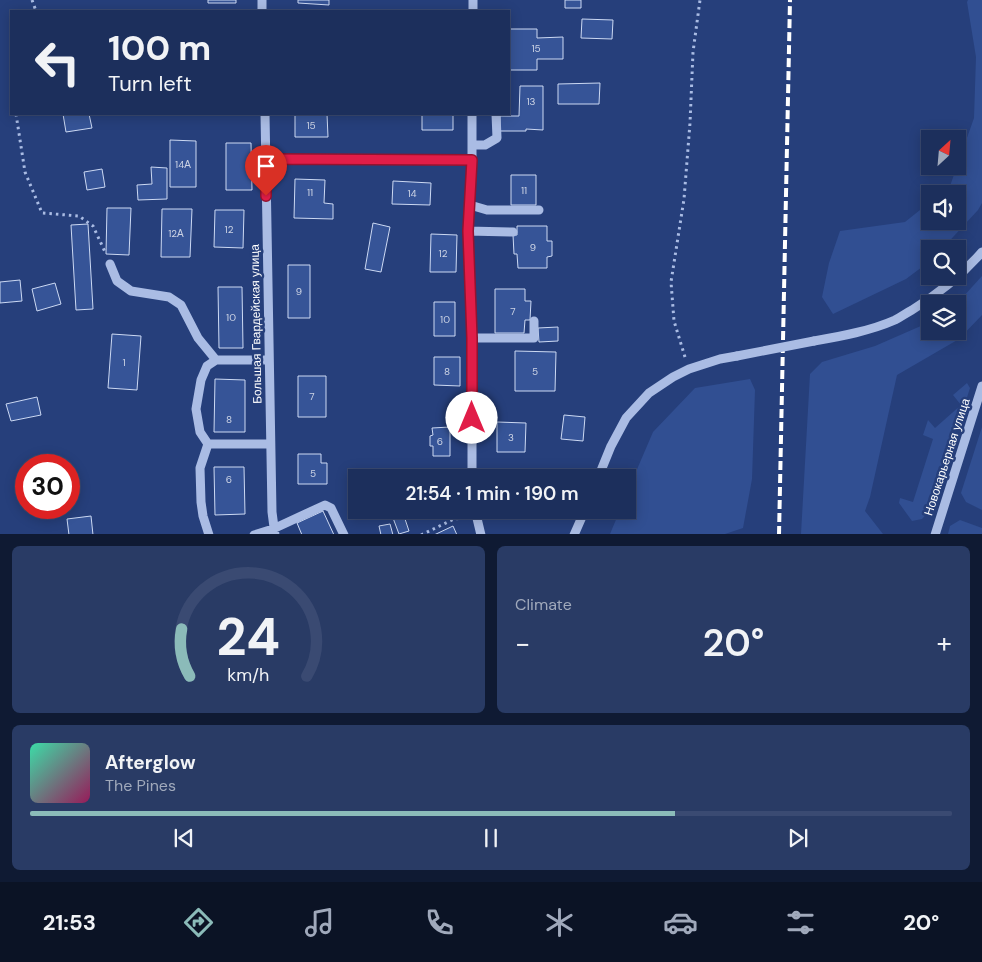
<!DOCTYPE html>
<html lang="en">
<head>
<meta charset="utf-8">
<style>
	:root { --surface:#1c2f5c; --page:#293b65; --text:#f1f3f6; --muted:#a0a9bb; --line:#3a4a72; --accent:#8bbbb9 }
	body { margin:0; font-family:"DM Sans",sans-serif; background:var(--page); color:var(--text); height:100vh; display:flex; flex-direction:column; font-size:19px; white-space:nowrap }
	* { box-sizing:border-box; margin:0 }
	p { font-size:16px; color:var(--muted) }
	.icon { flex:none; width:28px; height:28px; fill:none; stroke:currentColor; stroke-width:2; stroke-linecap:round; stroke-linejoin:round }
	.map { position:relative; height:534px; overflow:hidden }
	.panel { display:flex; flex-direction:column; gap:12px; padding:12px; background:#0f1a33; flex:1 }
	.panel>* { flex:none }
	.hud { position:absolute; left:10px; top:10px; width:500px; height:105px; border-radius:0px; box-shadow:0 2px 12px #0003,0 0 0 1px var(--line); background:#1c2f5c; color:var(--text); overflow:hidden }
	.needle { width:32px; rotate:26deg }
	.tools { position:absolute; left:921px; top:130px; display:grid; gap:10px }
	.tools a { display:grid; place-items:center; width:45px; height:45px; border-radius:0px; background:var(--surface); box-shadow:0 2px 12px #0003,0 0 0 1px var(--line); font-size:25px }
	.speed { position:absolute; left:15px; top:454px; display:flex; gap:10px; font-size:25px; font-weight:700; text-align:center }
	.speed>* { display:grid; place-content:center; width:65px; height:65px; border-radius:50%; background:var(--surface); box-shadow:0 2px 12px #0003,0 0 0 1px var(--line); line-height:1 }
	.speed .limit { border:8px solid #d22; background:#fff; color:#111 }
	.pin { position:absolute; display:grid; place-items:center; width:42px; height:42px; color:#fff; margin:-51px -21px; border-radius:50% 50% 50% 0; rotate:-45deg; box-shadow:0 0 5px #0007 }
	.pin .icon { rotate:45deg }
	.me { position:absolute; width:55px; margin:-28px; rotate:0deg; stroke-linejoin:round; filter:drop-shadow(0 0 4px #0008) }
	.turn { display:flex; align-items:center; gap:18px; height:105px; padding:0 15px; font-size:22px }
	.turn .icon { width:65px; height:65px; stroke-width:2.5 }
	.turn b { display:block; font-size:35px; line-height:42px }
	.big { font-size:38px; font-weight:600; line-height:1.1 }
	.panel .card { flex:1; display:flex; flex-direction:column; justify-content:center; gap:8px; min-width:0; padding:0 18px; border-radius:8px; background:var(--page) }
	.panel .dial { align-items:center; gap:0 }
	.dial svg { height:130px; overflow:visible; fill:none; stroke:var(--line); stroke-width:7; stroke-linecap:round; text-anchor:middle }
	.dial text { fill:var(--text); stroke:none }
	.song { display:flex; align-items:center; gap:15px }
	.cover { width:60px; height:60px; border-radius:8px; background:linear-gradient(135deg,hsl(160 70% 55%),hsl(330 70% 35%)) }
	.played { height:5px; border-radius:2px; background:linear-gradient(90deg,var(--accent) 70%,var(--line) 70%) }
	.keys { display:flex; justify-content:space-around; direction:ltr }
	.heat { display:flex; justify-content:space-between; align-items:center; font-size:28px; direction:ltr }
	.panel .tiles { flex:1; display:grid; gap:12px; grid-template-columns:1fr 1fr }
	.card:last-child { grid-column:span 2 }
	.trip { position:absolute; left:348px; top:469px; width:288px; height:50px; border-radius:0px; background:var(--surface); box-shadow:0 2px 12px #0003,0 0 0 1px var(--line); font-weight:600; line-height:50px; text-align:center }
	.menu { display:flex; height:80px; justify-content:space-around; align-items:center; background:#0b1325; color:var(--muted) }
	.menu .icon { width:35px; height:35px }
	.menu .active { color:var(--accent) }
	.menu b { font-size:22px; color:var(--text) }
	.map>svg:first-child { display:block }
	.green { fill:#314f92 }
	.building { fill:#365497; stroke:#ccd9f3 }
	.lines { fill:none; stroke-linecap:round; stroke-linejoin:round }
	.path { stroke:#aabce4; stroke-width:3; stroke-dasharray:2.5 4; stroke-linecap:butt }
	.minor { stroke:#aabce4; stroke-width:9 }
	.rail { stroke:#fff; stroke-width:4; stroke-dasharray:9 4; stroke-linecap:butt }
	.minor-bridge { stroke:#aabce4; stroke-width:9 }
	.route-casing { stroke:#92132f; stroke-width:12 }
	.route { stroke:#e11d48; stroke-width:9 }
	.labels { text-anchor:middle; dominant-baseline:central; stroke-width:5; stroke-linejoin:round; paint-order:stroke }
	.number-label { font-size:10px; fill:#cdd4e5 }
	.street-label { font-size:12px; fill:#fff; stroke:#263f7b }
</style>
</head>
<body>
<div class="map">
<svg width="982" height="535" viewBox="0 0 982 535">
	<rect width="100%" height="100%" fill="#263f7b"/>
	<!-- green -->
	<path class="green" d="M968,0H982V203L978,210L942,249H930V261L906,279L833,314L822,297L829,263L840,231L905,222L930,202V221H958V194H940L950,186L974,118L976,57L967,2Z
		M982,276V315L959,339L897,375L870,497L865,511L883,534H801L810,374L822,362L875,346L930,322V331H958V304H954L962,298Z
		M750,379L755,390L752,479L743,528L725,534H610L620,510H626V495L653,432L695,388Z
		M967,383L970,388L931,509L922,519L912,521L899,503L900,498L913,502L933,439L923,435L928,420L935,428L961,405L953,395Z
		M982,427V510L966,502L961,493Z
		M960,520L982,528V534H948L950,526Z"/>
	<!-- building -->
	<path class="building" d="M208,0H236V3H208Z
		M298,0H329V5L298,3Z
		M565,0H581V8H565Z
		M582,19L613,20L612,39L581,38Z
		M509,29H537V38L563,37V59H537V70H509Z
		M600,83L599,104H558V84Z
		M520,86H543V130L526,129V131H500V116H519Z
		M63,114H89L92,128L66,132Z
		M295,114H327L328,137H295Z
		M422,114H453V130H422Z
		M170,140L196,141V187H170Z
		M226,143H251L252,190H226Z
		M151,167L167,168V199L138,200L137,185L152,184Z
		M102,169L105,187L87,190L84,172Z
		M511,175H536V205H511Z
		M295,179L325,180L324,203L333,204V219L294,218Z
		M393,181L431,183L430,205L392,204Z
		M107,208H131L129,255L106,254Z
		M162,209H192L190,257H161Z
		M215,210H244L243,248L214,247Z
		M373,223L390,227L381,272L365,269Z
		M88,224L93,309L76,310L71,225Z
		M517,226H547V241H552V256L547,257V268H518L517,254H514L513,235H517Z
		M431,234L457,235L456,272H430Z
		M288,265H310V318H288Z
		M20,280L22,301L0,303V282Z
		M55,283L61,304L37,311L32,289Z
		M218,287H242L243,348H219Z
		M495,289H525V301H531L530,320H525L524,333H495Z
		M434,302H455V336H434Z
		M558,327V341L539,342L538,328Z
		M112,334L141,336L137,390L108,388Z
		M515,351L556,352L555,391H515Z
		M434,357H460V386L434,385Z
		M298,376H326V417H298Z
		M215,379L245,380V432H214Z
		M37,397L41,415L11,421L6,404Z
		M564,415L585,417L583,441L561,439Z
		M497,422L526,423L525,452H497Z
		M450,427V456H433V446H430V436L433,435L432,428Z
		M298,454H321V463H327V484H298Z
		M214,467H244L245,514L215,515Z
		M390,510H402L409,531L399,534Z
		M323,511L334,535H302L297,523Z
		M91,516L93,535H69L67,519Z
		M390,524L393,535H381L379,526Z
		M453,526L457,535H434Z"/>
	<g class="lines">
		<!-- path -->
		<path class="path" d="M32,0L36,11
			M16,114L25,172L42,213L79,216L93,226L106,254
			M685,357L674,321L671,282L684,199L690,123L693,52L700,0
			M421,535L454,519L466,518"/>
		<!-- minor -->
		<path class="minor" d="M262,0V11
			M473,11V0
			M265,114L272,512L275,535
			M472,145H485L497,138L496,114
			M266,159L472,161
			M470,205L487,210H539
			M468,231L513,232
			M110,264L117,281L131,291L169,297L181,305L198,338L216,360H269
			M472,338H534V321
			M814,341C842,336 870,331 895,320C901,317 906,313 912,310C938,294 962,275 982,252
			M216,360L207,366L201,380L196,409L200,432L208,444H270
			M208,444L200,468L201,502L203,516L209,535
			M472,478V338L468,231L472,161V114
			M598,478L611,446L626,418L649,393L673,377L689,369L720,359L737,356
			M475,510L481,535
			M254,535L273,529L325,505L331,508L344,535
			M574,535L585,510
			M935,535L982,386"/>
		<!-- rail -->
		<path class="rail" d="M779,535L790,0"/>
		<!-- minor-bridge -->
		<path class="minor-bridge" d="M737,356L814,341"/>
	</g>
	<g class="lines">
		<defs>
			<path id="route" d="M266,196V159L472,160L468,231L472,338V418"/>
		</defs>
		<!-- route casing -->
		<use href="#route" class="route-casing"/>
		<!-- route -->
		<use href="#route" class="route"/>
	</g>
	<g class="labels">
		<!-- number labels -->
		<g class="number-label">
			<text x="536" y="48">15</text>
			<text x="531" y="101">13</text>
			<text x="311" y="125">15</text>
			<text x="183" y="164">14А</text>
			<text x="524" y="190">11</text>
			<text x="310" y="192">11</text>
			<text x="412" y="193">14</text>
			<text x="229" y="229">12</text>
			<text x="176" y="233">12А</text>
			<text x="533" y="247">9</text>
			<text x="443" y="253">12</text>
			<text x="299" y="291">9</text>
			<text x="513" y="311">7</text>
			<text x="231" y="317">10</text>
			<text x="445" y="319">10</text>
			<text x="124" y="362">1</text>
			<text x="447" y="371">8</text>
			<text x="535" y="371">5</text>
			<text x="312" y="396">7</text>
			<text x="229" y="419">8</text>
			<text x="511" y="437">3</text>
			<text x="440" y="441">6</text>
			<text x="313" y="473">5</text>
			<text x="229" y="479">6</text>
		</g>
		<!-- street labels -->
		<g class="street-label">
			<text transform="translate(256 324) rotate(-91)">Большая Гвардейская улица</text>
			<text transform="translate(947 457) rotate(-72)">Новокарьерная улица</text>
		</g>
	</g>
</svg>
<div class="tools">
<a><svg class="needle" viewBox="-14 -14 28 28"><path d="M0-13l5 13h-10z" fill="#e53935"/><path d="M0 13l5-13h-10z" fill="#a0a9bb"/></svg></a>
<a><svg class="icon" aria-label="sound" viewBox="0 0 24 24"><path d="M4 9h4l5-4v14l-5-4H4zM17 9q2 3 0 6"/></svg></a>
<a><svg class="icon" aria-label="search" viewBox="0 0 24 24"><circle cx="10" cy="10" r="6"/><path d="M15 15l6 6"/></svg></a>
<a><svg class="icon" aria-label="layers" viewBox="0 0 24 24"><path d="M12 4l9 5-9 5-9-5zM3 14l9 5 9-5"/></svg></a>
</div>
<div class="speed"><div class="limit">30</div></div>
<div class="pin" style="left:266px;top:196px;background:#d93025"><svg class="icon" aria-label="arrive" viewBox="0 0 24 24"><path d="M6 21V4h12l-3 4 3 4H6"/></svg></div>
<svg class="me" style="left:472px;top:418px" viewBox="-20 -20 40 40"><circle r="19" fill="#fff"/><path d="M0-13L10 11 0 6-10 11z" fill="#e11d48"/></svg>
<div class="trip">21:54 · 1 min · 190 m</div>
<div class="hud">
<div class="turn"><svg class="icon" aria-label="left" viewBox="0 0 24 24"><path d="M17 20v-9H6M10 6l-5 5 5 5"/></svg><div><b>100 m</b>Turn left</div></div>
</div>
</div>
<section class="panel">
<div class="tiles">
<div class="card dial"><svg viewBox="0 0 100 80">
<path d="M14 69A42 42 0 1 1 86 69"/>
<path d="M14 69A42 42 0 0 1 9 40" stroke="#8bbbb9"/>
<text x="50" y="56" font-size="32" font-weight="700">24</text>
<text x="50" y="72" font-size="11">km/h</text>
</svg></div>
<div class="card"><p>Climate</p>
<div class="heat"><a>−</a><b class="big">20°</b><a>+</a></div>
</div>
<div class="card">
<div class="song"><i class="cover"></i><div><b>Afterglow</b><p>The Pines</p></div></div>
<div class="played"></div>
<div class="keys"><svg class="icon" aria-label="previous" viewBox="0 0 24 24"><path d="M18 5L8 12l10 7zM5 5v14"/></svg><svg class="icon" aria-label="pause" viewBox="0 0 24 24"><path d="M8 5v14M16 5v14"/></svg><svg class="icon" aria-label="next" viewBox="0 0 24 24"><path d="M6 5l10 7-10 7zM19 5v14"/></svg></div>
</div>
</div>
</section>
<nav class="menu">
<b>21:53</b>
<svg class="icon active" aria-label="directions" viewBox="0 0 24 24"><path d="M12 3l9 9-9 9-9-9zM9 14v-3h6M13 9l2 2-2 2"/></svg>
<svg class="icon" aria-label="music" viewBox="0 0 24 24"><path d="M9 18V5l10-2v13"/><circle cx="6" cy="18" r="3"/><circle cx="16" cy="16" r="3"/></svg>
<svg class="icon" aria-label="phone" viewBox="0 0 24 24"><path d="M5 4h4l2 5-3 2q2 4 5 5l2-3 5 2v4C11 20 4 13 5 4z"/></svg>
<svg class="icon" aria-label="climate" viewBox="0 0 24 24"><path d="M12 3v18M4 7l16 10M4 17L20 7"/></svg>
<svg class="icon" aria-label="car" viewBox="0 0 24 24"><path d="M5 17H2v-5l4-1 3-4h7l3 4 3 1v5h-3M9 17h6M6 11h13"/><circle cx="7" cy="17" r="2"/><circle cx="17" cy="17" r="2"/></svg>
<svg class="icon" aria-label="filters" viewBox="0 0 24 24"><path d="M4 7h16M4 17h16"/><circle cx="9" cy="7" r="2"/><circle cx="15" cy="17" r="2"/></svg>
<b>20°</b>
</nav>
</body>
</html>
